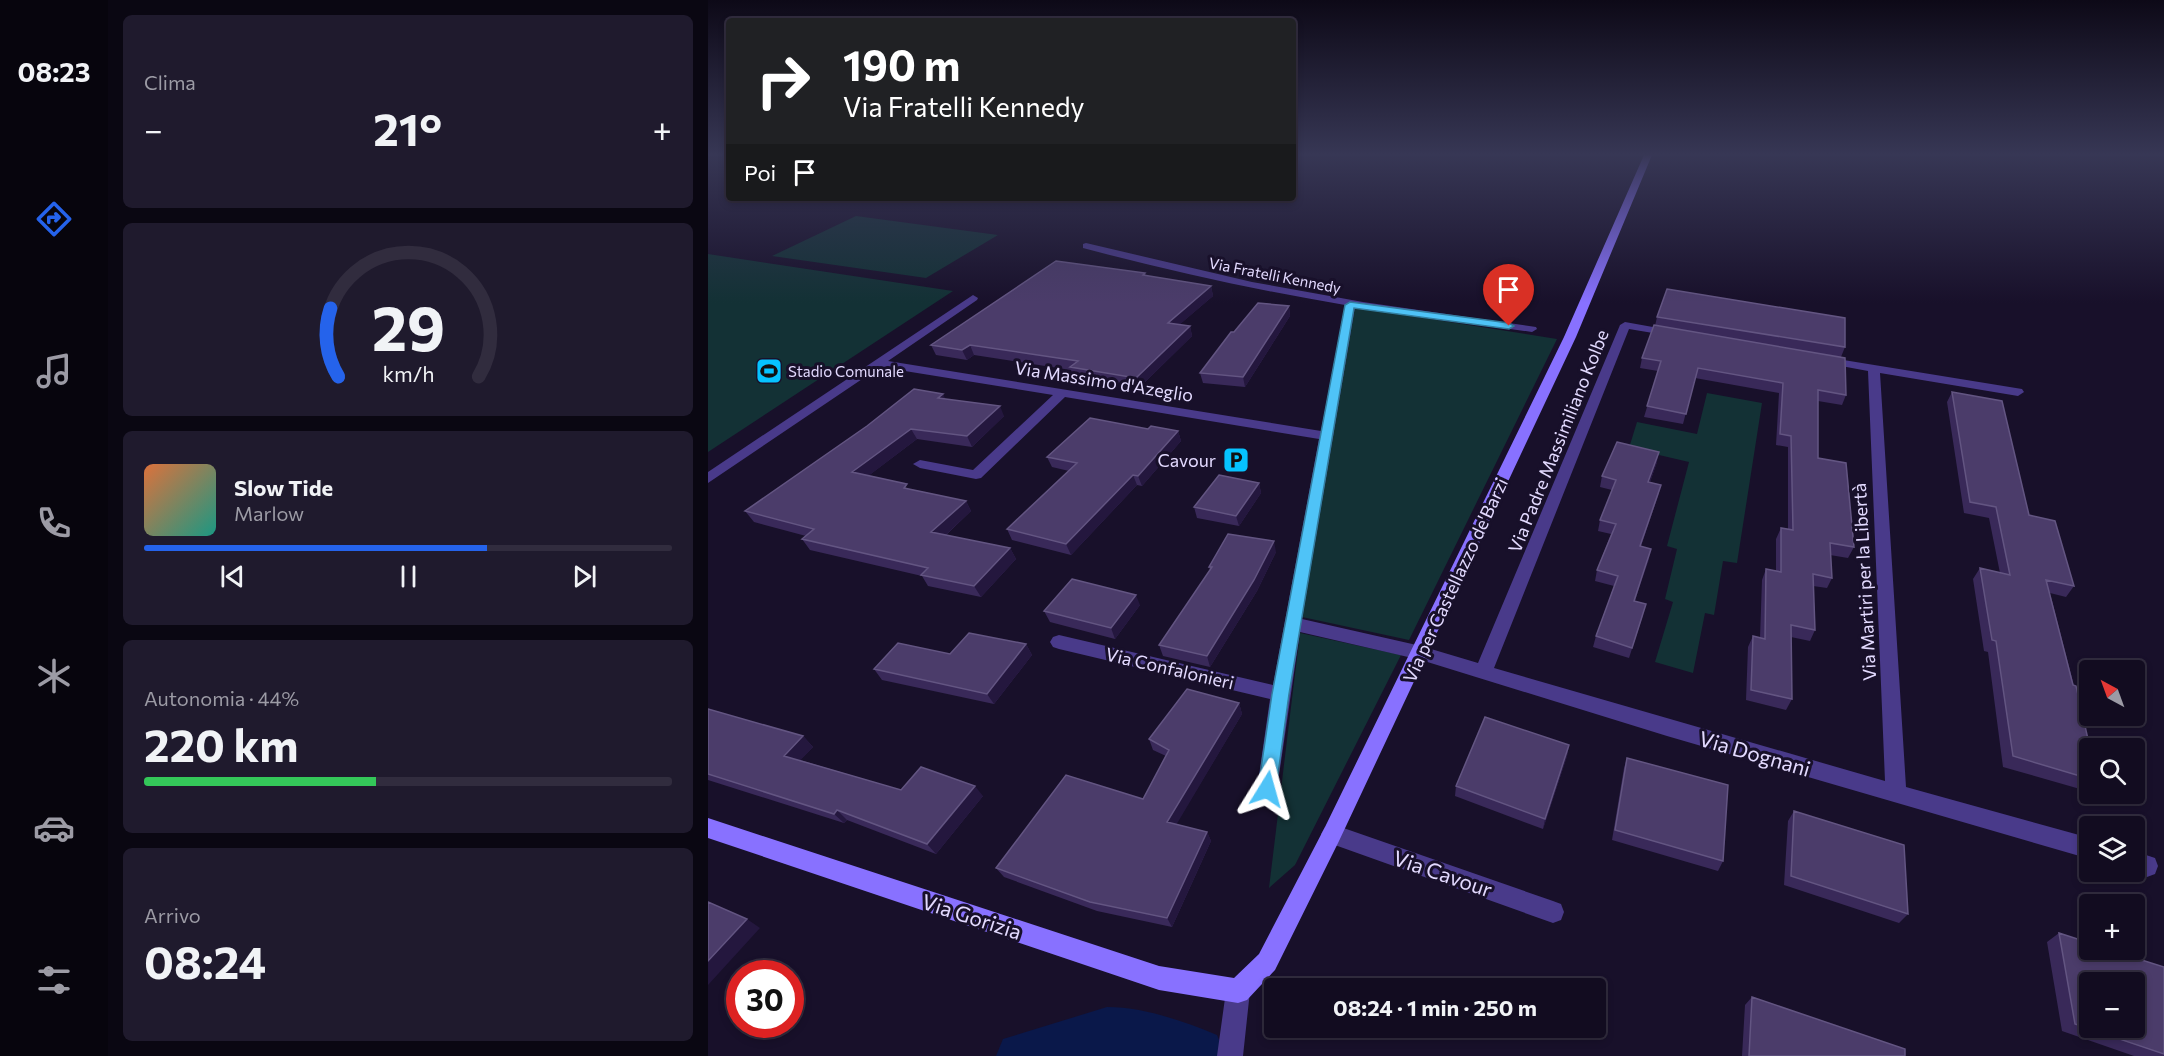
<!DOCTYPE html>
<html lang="it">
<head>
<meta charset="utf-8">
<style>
	:root { --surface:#120c20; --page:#1f1a2d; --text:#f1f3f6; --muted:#9c9ba5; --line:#312c3e; --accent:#2563eb }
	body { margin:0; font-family:Commissioner,sans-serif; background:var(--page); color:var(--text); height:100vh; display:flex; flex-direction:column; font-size:22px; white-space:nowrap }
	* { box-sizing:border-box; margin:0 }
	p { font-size:20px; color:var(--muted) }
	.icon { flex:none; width:33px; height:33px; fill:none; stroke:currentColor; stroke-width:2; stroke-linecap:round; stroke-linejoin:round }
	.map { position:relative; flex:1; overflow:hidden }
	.side { display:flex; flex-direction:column; gap:15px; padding:15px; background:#0a0712; width:600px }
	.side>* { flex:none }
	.hud { position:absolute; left:18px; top:18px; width:570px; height:183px; border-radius:6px; box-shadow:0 3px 9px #0003,0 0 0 2px var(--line); background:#202124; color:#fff; overflow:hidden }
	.needle { width:39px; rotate:319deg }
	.controls { position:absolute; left:1371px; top:660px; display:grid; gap:12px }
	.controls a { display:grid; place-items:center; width:66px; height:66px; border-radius:6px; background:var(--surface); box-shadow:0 3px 9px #0003,0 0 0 2px var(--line); font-size:30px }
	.speed { position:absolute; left:18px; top:960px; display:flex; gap:12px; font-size:30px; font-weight:700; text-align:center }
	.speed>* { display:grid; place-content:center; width:78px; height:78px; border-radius:50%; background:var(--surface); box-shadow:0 3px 9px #0003,0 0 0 2px var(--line); line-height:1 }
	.speed .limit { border:9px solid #d22; background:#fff; color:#111 }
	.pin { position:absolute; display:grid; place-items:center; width:51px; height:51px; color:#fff; margin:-62px -26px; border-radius:50% 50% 50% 0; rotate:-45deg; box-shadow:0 0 6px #0007 }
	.pin .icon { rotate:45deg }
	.me { position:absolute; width:66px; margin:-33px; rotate:8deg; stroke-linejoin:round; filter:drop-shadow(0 0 4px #0008) }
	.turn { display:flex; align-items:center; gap:21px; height:126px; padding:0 18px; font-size:27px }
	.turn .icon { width:78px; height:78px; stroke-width:2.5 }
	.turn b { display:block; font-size:42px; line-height:51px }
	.then { display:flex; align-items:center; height:57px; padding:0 18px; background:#0003; gap:12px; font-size:22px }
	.big { font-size:45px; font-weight:700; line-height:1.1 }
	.side .widget { flex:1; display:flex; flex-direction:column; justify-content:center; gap:9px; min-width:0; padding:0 21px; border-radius:9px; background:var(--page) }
	.side .dial { align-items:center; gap:0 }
	.dial svg { height:156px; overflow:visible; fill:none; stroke:var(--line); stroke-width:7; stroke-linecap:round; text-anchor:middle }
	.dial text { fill:var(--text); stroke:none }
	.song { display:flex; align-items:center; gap:18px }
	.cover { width:72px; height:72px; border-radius:9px; background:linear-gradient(135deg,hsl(20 70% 55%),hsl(170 70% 35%)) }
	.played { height:6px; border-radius:3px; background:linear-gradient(90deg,var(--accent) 65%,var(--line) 65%) }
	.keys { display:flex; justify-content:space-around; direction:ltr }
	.heat { display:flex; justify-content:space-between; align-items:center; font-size:33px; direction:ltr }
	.charge { height:9px; border-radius:4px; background:linear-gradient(90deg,#34c759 44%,var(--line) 0) }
	.trip { position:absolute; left:556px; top:978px; width:342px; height:60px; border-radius:6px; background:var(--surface); box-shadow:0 3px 9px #0003,0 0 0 2px var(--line); font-weight:700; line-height:60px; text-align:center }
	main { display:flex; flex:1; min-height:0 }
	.menu { display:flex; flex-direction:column; width:108px; justify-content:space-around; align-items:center; background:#07050d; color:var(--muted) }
	.menu .icon { width:42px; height:42px }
	.menu .current { color:var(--accent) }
	.menu b { font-size:27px; color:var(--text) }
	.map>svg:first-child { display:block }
	.green { fill:#133135 }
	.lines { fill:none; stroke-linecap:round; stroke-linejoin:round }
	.canal { fill:#0a184a; fill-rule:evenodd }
	.street { fill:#493a8a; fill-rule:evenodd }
	.secondary { fill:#8871ff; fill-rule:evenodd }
	.wall { fill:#392959 }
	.shaded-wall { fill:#24173e }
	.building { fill:#4b3c6a; stroke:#635582; stroke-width:1.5; fill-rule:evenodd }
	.route { fill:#4fc3f7; stroke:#337fa1; stroke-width:1.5 }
	.labels { text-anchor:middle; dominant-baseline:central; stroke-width:6; stroke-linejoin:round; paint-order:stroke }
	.far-street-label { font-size:15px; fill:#e3daff; stroke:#18102a }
	.far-poi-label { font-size:15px; fill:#e3daff; stroke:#18102a; text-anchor:start }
	.street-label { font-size:18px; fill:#e3daff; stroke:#18102a }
	.poi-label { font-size:18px; fill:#e3daff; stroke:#18102a; text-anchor:end }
	.near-street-label { font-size:21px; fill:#e3daff; stroke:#18102a }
</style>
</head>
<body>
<main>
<nav class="menu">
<b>08:23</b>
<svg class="icon current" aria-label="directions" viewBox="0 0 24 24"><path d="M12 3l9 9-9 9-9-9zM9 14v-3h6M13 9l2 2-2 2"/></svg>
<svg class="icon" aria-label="music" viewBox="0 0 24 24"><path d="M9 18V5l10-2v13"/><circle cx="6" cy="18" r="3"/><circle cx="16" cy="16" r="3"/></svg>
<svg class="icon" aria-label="phone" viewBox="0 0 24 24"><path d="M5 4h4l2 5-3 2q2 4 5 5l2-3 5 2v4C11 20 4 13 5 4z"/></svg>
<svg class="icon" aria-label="climate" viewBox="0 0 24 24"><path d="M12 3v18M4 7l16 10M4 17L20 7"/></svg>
<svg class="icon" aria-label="car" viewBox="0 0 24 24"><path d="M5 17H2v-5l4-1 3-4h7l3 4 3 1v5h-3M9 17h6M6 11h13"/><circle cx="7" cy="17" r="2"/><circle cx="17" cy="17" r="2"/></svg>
<svg class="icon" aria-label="filters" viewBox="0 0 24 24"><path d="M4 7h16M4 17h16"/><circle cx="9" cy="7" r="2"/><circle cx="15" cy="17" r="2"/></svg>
</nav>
<section class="side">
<div class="widget"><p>Clima</p>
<div class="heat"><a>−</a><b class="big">21°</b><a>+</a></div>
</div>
<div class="widget dial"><svg viewBox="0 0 100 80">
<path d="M14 69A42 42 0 1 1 86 69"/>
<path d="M14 69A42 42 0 0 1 10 34" stroke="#2563eb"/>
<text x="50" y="56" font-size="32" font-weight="700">29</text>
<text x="50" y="72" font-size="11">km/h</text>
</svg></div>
<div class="widget">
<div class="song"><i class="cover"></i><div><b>Slow Tide</b><p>Marlow</p></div></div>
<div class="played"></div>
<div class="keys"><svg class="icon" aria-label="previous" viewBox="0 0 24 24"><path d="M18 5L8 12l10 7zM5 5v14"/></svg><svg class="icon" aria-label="pause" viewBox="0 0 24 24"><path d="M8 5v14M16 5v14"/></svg><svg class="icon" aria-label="next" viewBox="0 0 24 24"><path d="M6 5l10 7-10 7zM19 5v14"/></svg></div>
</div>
<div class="widget"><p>Autonomia · 44%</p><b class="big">220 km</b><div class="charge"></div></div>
<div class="widget"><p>Arrivo</p><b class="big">08:24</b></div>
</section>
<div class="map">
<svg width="1456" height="1056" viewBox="0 0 1456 1056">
	<rect width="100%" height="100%" fill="#18102a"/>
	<!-- green -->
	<path class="green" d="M148,216L290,235L218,278L64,256Z
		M0,254L245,291L0,452Z
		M646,307L849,339L701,640L594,617Z
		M999,393L1054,403L1029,563L1015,561L1006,615L997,613L985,673L947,662L965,602L957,599L969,549L959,546L981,462L921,448L929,422L989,434Z
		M592,633L693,655L587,865L561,888Z"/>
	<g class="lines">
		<!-- canal -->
		<path class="canal" d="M399,1007C436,1007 475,1021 509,1035L516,1052L515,1056H288L295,1039Z"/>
		<!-- street -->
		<path class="street" d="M378,243L544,282L655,302L828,327L829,329L824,332L647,307L594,619L713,646L770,663L912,325L917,322L967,331L969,333L963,336L921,329L786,668L1177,781L1160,371L1117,363L1111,360L1117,357L1314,389L1316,392L1310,396L1172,373L1198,787L1382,838V859L959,736L713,660L592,632L569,789L566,796L559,798L552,796L549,789L562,699L351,649L345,647L342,642L345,637L351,635L565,685L611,439L357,397L273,478L268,479L212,468L205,464L212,460L265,470L345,395L172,367L0,483V472L265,295L270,298L269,300L180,361L613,431L637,305C548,290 461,271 375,248V244Z
			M624,824L845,901L853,904L856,912L853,920L845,923L624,844L617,841L613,834L617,827Z
			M1426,851L1447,858L1450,866L1447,874L1439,877L1423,872H1426Z
			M530,979L539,982L542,991L535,1056H509L518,991L521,982Z"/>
		<!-- secondary -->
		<path class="secondary" d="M936,155H944L868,337L631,841L567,970L539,1000L530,1003L451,990L0,838V818L451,966L526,978L551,954L617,827L856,337Z"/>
	</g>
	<!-- wall -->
	<path class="wall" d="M437,273L438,276L503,286L505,296L472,324L482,326L484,336L431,388L366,377L363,370L266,355L259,360L228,355L223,345Z
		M581,306L582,316L537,387L495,383L492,373Z
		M949,317L1137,347L1133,357L1138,395L1134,405L1110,401V458L1146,547L1140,558L1122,555L1124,578L1119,588L1105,586L1107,630L1102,641L1083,637L1084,699L1078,710L1038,700L1040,647L1045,636L1052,638L1054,580L1058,569L1068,571V539L1073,528L1080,530V447L1068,445L1071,393L987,378L975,424L936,417L950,371L932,368L934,358L947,326Z
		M1244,392L1321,515L1366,586L1358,597L1342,593L1382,748V789L1379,791L1295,767L1280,652L1276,651L1265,579L1272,568L1292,573L1281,518L1256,513L1239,402Z
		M238,399L296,416L264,447L209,439L160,476L202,489L258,501L263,511L238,535L302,548L308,559L273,597L220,586L214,576L102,550L94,539L98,536L46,522L37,511Z
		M440,429L470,431L473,441L434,486L429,485L363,555L304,540L299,529L361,471L344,467L339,457Z
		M949,462L942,482L953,485L950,496L933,546L943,549L927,601L935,615L921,658L885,647L888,636L906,586L887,581L889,570L903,534L890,531L892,520L904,490L892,487L894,476Z
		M551,483L553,493L531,526L489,518L486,507Z
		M568,552L549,591L502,667L455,656L451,645L502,570L501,567Z
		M432,605L407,639L342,622L336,611Z
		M318,644L324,655L286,704L174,680L166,669L242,654Z
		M531,703L534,714L468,824L499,832L503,841L464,927L389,911L296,877L288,868L435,799L458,756L445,750L441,739Z
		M0,709L95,736L105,747L92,760L193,790L275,796L228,854L139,820L136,823L0,780Z
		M861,745L859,756L835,829L747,796L748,786Z
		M919,758L1015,861L1010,871L904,840L916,768Z
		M1086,811L1200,914L1191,923L1076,885L1080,821Z
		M1351,933L1456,967V1056H1426L1354,1031L1339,942Z
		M1044,997L1197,1056H1034L1037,1005Z"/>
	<!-- shaded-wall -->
	<path class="shaded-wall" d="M503,286L505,296L463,332L460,323Z
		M581,306L582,316L537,387L535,377Z
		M482,326L484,336L431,388L428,378Z
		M262,345L266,355L259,360L254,350Z
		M235,394L240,404L230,398Z
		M292,406L296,416L264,447L259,436Z
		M203,429L209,439L151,483L144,472Z
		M470,431L473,441L434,486L430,476Z
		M951,452L949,462L938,493L940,482Z
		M425,475L429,485L363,555L358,544Z
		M551,483L553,493L531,526L528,516Z
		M953,485L950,496L929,556L932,546Z
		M258,501L263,511L229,543L223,532Z
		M566,541L568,552L549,591L502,667L499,656Z
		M302,548L308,559L273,597L266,586Z
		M943,549L941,560L923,611L926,601Z
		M428,595L432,605L407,639L403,628Z
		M318,644L324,655L286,704L279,694Z
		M531,703L534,714L464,832L459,822Z
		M95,736L105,747L87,766L76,756Z
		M861,745L859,756L835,829L837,819Z
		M267,786L275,796L228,854L219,844Z
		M129,810L139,820L136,823L126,814Z
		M499,832L503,841L464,927L459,918Z
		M39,919L52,928L0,985V961Z"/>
	<!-- building -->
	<path class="building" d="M348,261L437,273L435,275L503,286L460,323L482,326L428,378L362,367L370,361L262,345L254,350L223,345Z
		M959,289L1137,318V347L949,317Z
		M550,303L581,306L535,377L492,373L523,332H526Z
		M946,325L1137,358L1138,395L1110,390V458L1138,463L1146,547L1122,543L1124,578L1105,574L1107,630L1083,625L1084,699L1043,690L1045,636L1057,639L1058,569L1073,572V528L1085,530L1083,436L1072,434L1075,383L990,368L978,414L939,406L953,361L934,358Z
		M206,389L235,394L230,398L292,406L259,436L203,429L144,472L199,484L196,488L258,501L223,532L302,548L266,586L213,575L220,568L94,539L106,529L37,511L159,426Z
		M1244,392L1294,401L1321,515L1347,521L1366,586L1338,580L1365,685L1368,686L1382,748V779L1305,756L1288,641L1284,640L1272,568L1302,575L1288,507L1262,502Z
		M382,418L440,429L443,426L470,431L430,476L425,475L358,544L299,529L369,463L339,457Z
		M909,442L951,452L940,482L953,485L932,546L943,549L926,601L938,604L924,648L888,636L910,576L889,570L908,524L892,520L908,480L894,476Z
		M511,475L551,483L528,516L486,507Z
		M520,534L566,541L546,580L499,656L451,645L504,567H501Z
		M364,579L428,595L403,628L336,611Z
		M261,633L318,644L279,694L166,669L190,643L242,654Z
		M479,689L531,703L459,822L499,832L459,918L382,902L288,868L358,775L435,799L461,750L441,739Z
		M0,709L95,736L76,756L193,790L213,767L267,786L219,844L129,810L126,814L0,774Z
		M777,717L861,745L837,819L748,786Z
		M919,758L1020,785L1015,861L907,830Z
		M1086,811L1196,845L1200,914L1083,876Z
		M0,902L39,919L0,961Z
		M1351,933L1382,943V950H1402L1456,967V1054L1367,1024ZM1382,982H1426V1028H1382Z
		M1044,997L1197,1049V1056H1041Z"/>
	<!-- sky -->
	<linearGradient id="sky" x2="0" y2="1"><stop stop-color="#0d0917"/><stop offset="0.51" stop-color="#373755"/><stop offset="1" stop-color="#373755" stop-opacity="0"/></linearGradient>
	<rect width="1456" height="303" fill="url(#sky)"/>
	<!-- route -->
	<path class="route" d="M642,302L801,323L806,326L801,329L646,308L581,694L568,789L565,795L559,797L552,795L550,789L564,694L637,305Z"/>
	<!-- icons -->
	<defs>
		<symbol id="stadium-square" viewBox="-11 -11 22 22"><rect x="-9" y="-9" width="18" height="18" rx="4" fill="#06c3ff" stroke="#18102a"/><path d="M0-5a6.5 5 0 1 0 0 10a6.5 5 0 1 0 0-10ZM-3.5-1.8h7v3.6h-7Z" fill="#111"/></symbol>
		<symbol id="parking-square" viewBox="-11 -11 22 22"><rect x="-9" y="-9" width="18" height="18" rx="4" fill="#06c3ff" stroke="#18102a"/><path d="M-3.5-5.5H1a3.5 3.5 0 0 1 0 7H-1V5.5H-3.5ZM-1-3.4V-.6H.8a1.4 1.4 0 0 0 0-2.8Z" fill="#111"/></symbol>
	</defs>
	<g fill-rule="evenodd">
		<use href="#stadium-square" x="46" y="356" width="30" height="30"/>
		<use href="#parking-square" x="513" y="445" width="30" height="30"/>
	</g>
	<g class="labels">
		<!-- far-street labels -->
		<g class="far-street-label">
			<text transform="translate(567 275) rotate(11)">Via Fratelli Kennedy</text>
		</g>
		<!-- far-poi labels -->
		<g class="far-poi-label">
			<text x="80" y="371">Stadio Comunale</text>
		</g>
		<!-- street labels -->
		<g class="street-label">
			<text transform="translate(396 381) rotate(9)">Via Massimo d'Azeglio</text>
			<text transform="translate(850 441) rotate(-68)">Via Padre Massimiliano Kolbe</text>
			<text transform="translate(747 580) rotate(-65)">Via per Castellazzo de'Barzi</text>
			<text transform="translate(1156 582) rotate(-93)">Via Martiri per la Libertà</text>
			<text transform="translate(462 668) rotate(13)">Via Confalonieri</text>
		</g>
		<!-- poi labels -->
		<g class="poi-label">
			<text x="508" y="460">Cavour</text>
		</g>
		<!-- near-street labels -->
		<g class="near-street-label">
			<text transform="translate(1047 753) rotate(16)">Via Dognani</text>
			<text transform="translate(735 873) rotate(19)">Via Cavour</text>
			<text transform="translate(264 916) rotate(18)">Via Gorizia</text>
		</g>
	</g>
</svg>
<div class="controls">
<a><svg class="needle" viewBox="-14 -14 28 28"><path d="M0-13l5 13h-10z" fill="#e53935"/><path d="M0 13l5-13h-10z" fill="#9c9ba5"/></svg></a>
<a><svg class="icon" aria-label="search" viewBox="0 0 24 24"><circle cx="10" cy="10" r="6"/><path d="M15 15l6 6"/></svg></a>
<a><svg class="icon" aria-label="layers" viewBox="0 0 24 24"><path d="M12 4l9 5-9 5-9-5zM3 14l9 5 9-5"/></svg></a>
<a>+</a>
<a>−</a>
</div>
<div class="speed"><div class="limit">30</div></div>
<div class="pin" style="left:801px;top:326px;background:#d93025"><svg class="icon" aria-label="arrive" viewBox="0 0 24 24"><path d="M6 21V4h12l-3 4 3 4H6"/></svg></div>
<svg class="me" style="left:559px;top:789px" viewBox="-20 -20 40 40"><path d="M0-17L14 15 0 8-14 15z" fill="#4fc3f7" stroke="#fff" stroke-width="4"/></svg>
<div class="trip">08:24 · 1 min · 250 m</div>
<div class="hud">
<div class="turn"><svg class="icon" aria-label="right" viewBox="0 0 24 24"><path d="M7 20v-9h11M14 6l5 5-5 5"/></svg><div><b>190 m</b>Via Fratelli Kennedy</div></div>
<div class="then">Poi<svg class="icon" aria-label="arrive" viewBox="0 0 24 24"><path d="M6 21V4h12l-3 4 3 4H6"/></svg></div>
</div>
</div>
</main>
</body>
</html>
